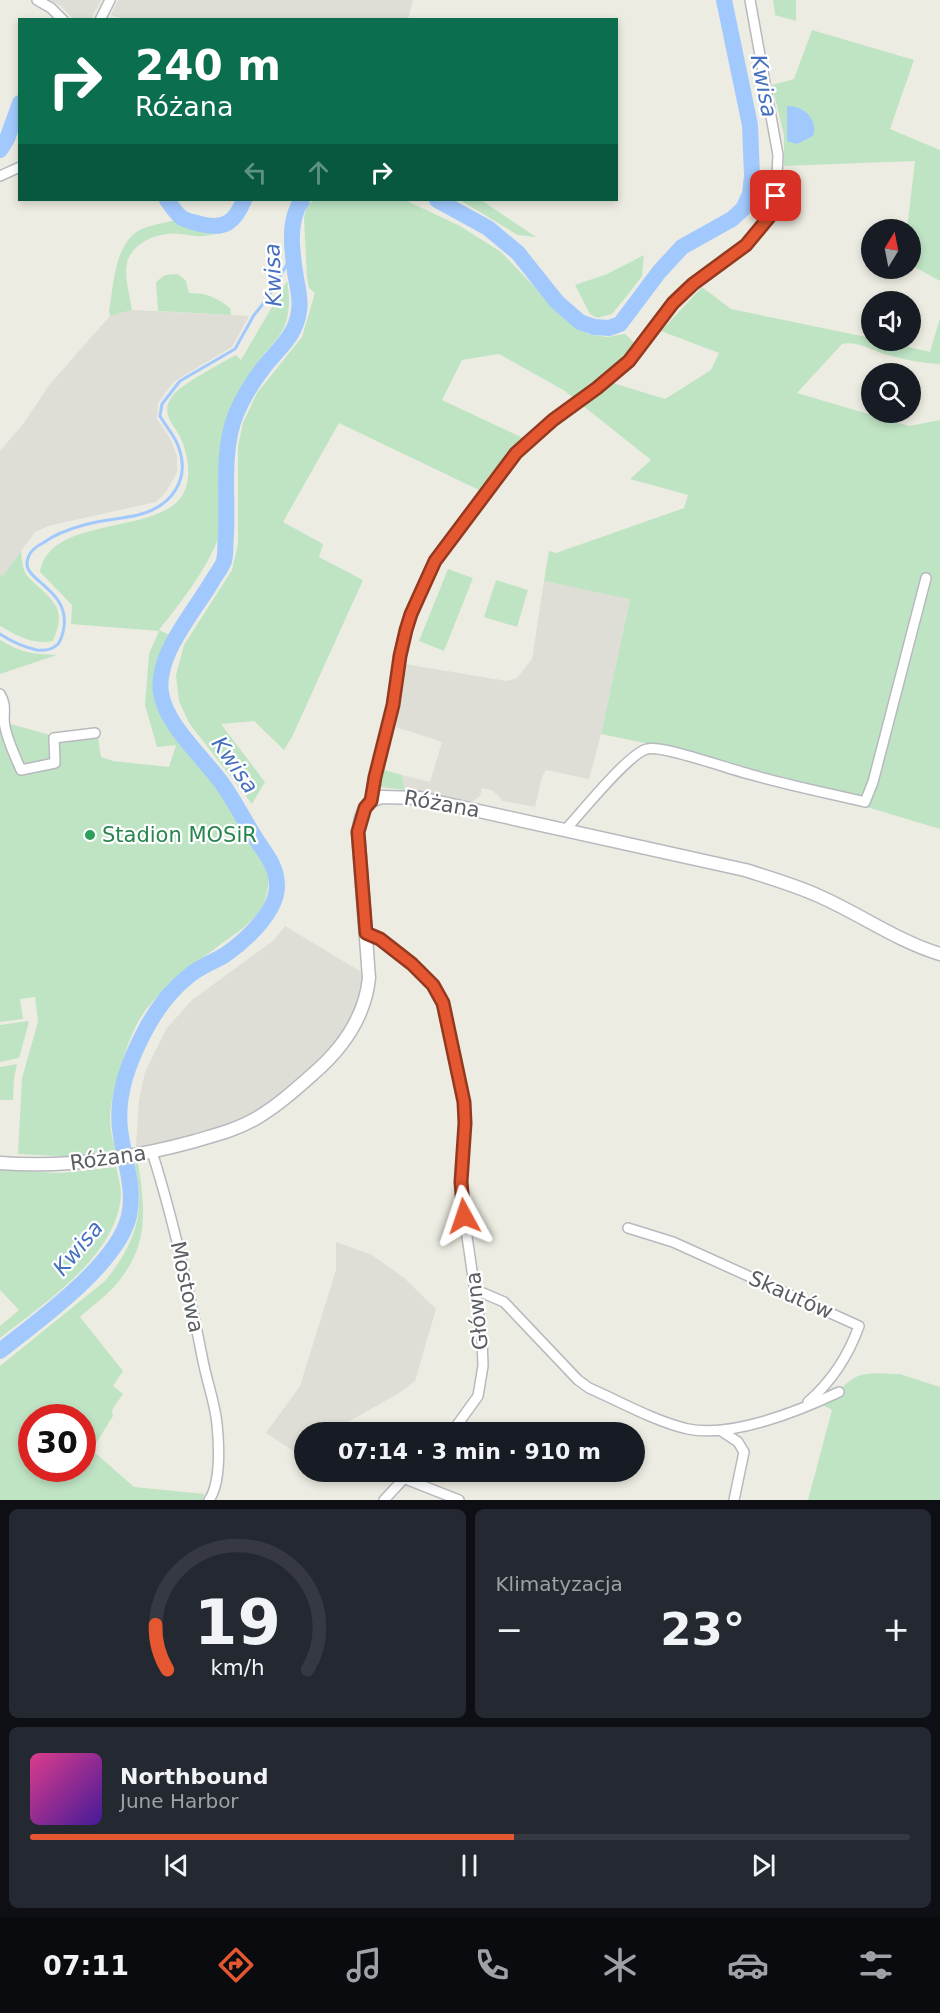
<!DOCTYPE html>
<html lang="pl">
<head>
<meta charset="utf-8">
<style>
	:root { --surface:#171b24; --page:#242831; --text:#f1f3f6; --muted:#9ea1a6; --line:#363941; --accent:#e45730 }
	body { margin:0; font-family:"DejaVu Sans",sans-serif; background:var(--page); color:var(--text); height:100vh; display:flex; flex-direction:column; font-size:22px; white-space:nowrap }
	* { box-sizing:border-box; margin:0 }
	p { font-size:20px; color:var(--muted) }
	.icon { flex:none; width:33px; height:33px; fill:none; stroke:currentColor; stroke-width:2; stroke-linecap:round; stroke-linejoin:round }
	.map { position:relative; height:1500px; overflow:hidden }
	.side { display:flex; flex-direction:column; gap:9px; padding:9px; background:#0d0f14; flex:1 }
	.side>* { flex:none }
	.guide { position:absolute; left:18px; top:18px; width:600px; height:183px; border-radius:0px; box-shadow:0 3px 9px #0003; background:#0b6e4f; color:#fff; overflow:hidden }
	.needle { width:39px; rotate:10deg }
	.controls { position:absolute; left:861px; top:219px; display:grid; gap:12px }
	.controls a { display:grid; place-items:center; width:60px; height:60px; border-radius:50%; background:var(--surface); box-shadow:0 3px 9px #0003; font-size:30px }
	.speed { position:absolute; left:18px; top:1404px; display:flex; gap:12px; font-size:30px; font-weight:700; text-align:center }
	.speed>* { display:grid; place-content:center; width:78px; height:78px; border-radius:50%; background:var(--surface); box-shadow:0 3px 9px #0003; line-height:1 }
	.speed .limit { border:9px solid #d22; background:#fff; color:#111 }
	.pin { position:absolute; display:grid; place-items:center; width:51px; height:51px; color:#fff; margin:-26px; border-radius:12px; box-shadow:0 3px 9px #0006 }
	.me { position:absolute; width:66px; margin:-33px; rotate:355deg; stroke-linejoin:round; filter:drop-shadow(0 0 4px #0008) }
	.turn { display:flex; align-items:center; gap:21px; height:126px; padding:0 18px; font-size:27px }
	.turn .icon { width:78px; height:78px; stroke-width:2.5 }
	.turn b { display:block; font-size:42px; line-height:51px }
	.lanes { display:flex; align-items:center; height:57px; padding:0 18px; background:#0003; justify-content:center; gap:30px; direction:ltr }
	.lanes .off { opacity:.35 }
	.big { font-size:45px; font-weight:600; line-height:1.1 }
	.side .tile { flex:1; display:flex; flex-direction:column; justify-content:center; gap:9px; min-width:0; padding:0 21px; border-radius:9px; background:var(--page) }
	.side .dial { align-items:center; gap:0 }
	.dial svg { height:156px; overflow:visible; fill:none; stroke:var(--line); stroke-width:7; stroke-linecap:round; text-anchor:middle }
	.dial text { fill:var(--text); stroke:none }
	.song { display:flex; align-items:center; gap:18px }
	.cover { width:72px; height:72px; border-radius:9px; background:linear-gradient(135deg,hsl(330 70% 55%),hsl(260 70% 35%)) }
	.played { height:6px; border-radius:3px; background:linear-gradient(90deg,var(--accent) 55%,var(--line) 55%) }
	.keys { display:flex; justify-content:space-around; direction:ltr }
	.heat { display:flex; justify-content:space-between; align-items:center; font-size:33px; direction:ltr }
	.side .tiles { flex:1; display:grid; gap:9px; grid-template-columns:1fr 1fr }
	.tile:last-child { grid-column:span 2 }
	.trip { position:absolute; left:294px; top:1422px; width:351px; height:60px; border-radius:30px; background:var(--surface); box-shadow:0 3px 9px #0003; font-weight:600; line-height:60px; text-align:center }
	.tab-bar { display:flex; height:96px; justify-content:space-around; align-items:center; background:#090b0e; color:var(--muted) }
	.tab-bar .icon { width:42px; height:42px }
	.tab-bar .active { color:var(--accent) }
	.tab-bar b { font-size:27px; color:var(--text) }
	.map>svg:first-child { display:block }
	.industrial { fill:#deddd6 }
	.green { fill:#bfe4c4; fill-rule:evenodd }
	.water { fill:#a2c9fd }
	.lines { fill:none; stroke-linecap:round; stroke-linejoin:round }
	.stream { stroke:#a2c9fd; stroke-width:3 }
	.river { stroke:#a2c9fd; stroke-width:16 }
	.minor-casing { stroke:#b7b9be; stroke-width:12 }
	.tertiary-casing { stroke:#b7b9be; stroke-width:15 }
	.minor { stroke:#fff; stroke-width:9 }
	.tertiary { stroke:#fff; stroke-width:12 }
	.route-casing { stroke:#94391f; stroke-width:15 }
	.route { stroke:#e45730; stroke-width:10 }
	.leisure-dot { fill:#2e9e5b; stroke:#fff; stroke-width:2 }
	.labels { text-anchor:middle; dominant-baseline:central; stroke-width:4.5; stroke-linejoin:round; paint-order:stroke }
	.street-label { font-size:21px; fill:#5a5d62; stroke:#fff }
	.leisure-label { font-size:21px; fill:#27864d; stroke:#fff; text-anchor:start }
	.water-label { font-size:22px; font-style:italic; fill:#4570bf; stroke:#fff }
</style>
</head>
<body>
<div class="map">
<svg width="940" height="1500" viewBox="0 0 940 1500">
	<rect width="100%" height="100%" fill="#edece2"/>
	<!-- industrial -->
	<path class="industrial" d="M50,0H101L91,19L74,20L61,6Z
		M118,0H413L408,19L128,20L111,15Z
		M132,310L249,316L232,347L178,379L171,385L158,403L157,419L170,438L177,456V472L166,492L156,502L48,526L35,532L3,576L0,574V451L24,423L50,384L110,316Z
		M544,581L630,598L601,734L589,779L546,770L542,777L535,807L503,801L492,790L482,788L480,796L472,802L405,788L402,775L430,782L442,742L396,727L405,664L507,681L517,678L532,659Z
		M285,926L363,973V983L355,1012L345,1028L331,1047L289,1091L260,1109L233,1122L188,1137L136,1147L139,1100L145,1072L166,1029L192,1000L274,940Z
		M336,1242L372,1255L403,1277L436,1309L415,1381L399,1393L346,1423L355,1432H304V1458L266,1433L300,1386L336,1270Z"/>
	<!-- green -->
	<path class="green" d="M773,0H796V21L775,15Z
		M812,30L914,60L890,129L940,150V281L911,265L910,230L907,229L915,161L784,166V135L772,85L794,79Z
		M315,200H405L460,226L501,252L567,321L588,334L607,337L625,334L636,344L576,400L565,391L499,354L462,360L442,400L523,438L481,491L339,423L283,522L323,544L319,557L363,580L292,737L284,750L254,721L221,724L265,782L252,804L189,723L179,701L176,675L184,645L232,570L238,544V446L243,423L257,393L302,337L315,293L309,288L307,278L304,217L308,204Z
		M460,200H481L536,237L518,235Z
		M176,220C195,228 215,231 236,226C226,231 216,235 204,236C192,237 179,232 167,234C150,236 131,246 127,263C124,278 130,295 132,310L110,316L109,310C114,285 114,246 138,231C148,225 164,223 176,220Z
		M644,255L642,276L626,297L612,314L597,318L590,314L575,285L607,274Z
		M178,274L186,281L189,293C207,293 216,297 230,308L231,315L158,311L156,282L165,275Z
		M287,281C290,295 290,307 286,322C283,335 268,348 260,359C248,374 229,410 224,428C217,455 225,484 224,511C222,552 184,598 159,630L168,634L156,682L158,707L211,778L269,871C269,884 268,895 262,907C253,922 239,931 225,941C199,961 170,981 148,1007C133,1025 125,1052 119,1074C110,1105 106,1119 116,1151L76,1157L18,1154L22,1078L38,1022L35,997L20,999L23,1019L0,1022V721L50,735L97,730L101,757L113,761L169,767L176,745L157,747L145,705L149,654L159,631L71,624L72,605L40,572C49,519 142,533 176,503C193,488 190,459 181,439C174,422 158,414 174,394C182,384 223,362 236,355L241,360Z
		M702,287L731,309L871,338L872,340L883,341L930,352L940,318V364C922,363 905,360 888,355C873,351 857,340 842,344L797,393L909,426L940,420V829L674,749L601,734L630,599L544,581L549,551L556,553L684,508L688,495L630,479L651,460L582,405L613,383L665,399L711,370L719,353L661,331Z
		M21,551C22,559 22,567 26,574C29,579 35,583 40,588C60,607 64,614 53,641C33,645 17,636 0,626V574L3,576Z
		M448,569L473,578L444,651L419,641Z
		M496,580L528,590L517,627L484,617Z
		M0,640C22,653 32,654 57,655L0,674Z
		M381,769L402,775L405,790L380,787Z
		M28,1021L29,1022L19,1058L0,1062V1025Z
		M17,1064L14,1078L13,1100H0V1067Z
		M138,1163C146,1213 149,1249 112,1289C102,1299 91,1307 80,1317L123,1371L113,1386L123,1394L112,1410L113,1416L92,1450L134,1487L204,1494L203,1500H0V1366L105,1281C124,1258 139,1232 139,1201C140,1189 136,1176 135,1164ZM32,1418H82V1468H32Z
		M116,1167C118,1176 121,1185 121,1194C118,1256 43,1304 0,1338V1326L19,1310L0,1290V1170L60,1173Z
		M900,1374L940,1387V1500H808L832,1410L823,1405H818C834,1400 841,1385 856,1377C868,1371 887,1374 900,1374Z"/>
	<!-- water -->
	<path class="water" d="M787,106C803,105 819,120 813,136L797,144L787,141Z"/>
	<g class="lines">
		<!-- stream -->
		<path class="stream" d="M0,634C12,642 23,647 37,650C45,651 53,649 58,644C62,639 63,633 64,627C69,591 27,581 27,564C27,554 35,547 43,543C55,534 69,529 84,525C102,520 120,519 138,515C173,506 192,478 177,443C173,434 165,425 160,416L162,404L180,381L235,349L254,315L267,299L294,252"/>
		<!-- river -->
		<path class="river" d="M0,150L7,139L20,103
			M167,200C171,205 176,214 182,218C187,221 194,222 200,224C225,230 235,222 244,200
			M437,200L488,228L518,253L557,302L580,322L594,327L609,328L620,324L659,272L682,247L732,219L743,209L750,194L752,176L750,125L724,0
			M0,1351C38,1321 118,1264 129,1216C135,1188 125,1164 121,1136C114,1098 129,1060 147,1027C158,1007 172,989 190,975C200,967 213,962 225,955C245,941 276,913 277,887C277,866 267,856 256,839C244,820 234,800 221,782C202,756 166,725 161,693C155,654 196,610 214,578C217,573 222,567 224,561C226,553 225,542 226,534C228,495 221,451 236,414C243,397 253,381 264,367C278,349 296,336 299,311C301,300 298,289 296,278C292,253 287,221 302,200"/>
		<defs>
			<path id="minor" d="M37,0L51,8L63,20
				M100,20L110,0
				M0,176L20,167
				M0,694C8,707 2,714 5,727C8,742 15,756 21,770L55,763L54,738L95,733
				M371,801L375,777L393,705L400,656L406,630L435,561L516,453L553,420L597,388L629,361L673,304L693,284L746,245L770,216L776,196L778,155L750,0
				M566,829C581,813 629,753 647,749C663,745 729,769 749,774C787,785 827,793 865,802L873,782L926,578
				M366,933C397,948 428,972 443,1003L463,1102L465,1123L461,1182L464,1216L482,1339L483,1366L478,1396L452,1432
				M152,1152C174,1221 189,1290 203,1361C207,1382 215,1403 217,1424C219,1444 221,1483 209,1500
				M628,1228L673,1242L859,1326C848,1357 832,1381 808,1402
				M476,1290L504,1302L578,1380L589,1388C619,1401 656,1422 688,1429C732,1438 799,1411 839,1392
				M720,1430L738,1442L744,1452L734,1500
				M403,1478L459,1500
				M384,1500L410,1472"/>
			<path id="tertiary" d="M0,1163C67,1168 130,1159 195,1141C215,1135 236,1130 255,1119C276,1107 295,1090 313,1074C342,1049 365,1017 369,978L358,832L361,818L365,808L371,801L381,797L420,798L745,870C770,878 795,885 819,896C860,914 897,941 940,954"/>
		</defs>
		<!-- minor casing -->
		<use href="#minor" class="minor-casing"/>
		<!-- tertiary casing -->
		<use href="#tertiary" class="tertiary-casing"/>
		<!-- minor -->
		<use href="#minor" class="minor"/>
		<!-- tertiary -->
		<use href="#tertiary" class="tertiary"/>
	</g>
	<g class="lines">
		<defs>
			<path id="route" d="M464,1216L461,1182L465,1123L464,1102L443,1003L433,985L412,964L380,939L366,933L358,832L365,808L371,801L375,777L393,705L400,656L406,630L411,614L435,561L516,453L553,420L597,388L629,361L673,303L693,284L746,245L770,216L776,196"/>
		</defs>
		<!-- route casing -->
		<use href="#route" class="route-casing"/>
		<!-- route -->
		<use href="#route" class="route"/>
	</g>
	<!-- markers -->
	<circle class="leisure-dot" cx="90" cy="835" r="6"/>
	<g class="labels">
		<!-- street labels -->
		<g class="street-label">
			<text transform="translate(442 804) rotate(10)">Różana</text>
			<text transform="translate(108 1158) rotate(-8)">Różana</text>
			<text transform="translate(187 1287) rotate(78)">Mostowa</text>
			<text transform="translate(791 1295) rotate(24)">Skautów</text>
			<text transform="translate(477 1311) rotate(-96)">Główna</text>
		</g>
		<!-- leisure labels -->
		<g class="leisure-label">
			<text x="102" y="835">Stadion MOSiR</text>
		</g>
		<!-- water labels -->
		<g class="water-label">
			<text transform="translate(764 86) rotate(79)">Kwisa</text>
			<text transform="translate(273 275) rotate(-92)">Kwisa</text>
			<text transform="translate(235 765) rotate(55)">Kwisa</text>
			<text transform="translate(78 1248) rotate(-50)">Kwisa</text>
		</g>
	</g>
</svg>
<div class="controls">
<a><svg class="needle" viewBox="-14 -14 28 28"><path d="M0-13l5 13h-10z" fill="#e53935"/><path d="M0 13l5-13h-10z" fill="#9ea1a6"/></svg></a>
<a><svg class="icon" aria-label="sound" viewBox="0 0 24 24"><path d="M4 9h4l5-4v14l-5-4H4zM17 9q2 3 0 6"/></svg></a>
<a><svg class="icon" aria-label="search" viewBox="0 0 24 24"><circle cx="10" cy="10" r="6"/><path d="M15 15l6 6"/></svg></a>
</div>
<div class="speed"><div class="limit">30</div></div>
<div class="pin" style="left:776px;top:196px;background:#d93025"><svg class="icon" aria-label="arrive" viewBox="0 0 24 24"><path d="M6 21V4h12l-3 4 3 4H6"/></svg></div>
<svg class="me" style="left:464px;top:1216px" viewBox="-20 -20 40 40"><path d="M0-17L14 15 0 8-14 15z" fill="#e45730" stroke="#fff" stroke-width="4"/></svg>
<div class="trip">07:14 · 3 min · 910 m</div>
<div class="guide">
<div class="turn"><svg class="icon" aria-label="right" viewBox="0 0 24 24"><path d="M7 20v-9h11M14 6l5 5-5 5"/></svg><div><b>240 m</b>Różana</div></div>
<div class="lanes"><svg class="icon off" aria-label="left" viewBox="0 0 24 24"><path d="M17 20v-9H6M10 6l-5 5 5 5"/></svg><svg class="icon off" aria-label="ahead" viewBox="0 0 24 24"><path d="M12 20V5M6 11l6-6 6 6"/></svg><svg class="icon" aria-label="right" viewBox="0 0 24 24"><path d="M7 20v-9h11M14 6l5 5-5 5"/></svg></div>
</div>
</div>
<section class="side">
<div class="tiles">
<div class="tile dial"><svg viewBox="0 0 100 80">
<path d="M14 69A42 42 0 1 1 86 69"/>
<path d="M14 69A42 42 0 0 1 8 46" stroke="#e45730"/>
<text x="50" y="56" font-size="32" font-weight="700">19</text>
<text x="50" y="72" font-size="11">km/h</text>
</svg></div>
<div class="tile"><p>Klimatyzacja</p>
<div class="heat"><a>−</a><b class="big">23°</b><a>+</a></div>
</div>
<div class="tile">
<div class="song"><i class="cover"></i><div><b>Northbound</b><p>June Harbor</p></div></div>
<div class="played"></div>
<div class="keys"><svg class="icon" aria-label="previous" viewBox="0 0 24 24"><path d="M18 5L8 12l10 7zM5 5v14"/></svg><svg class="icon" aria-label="pause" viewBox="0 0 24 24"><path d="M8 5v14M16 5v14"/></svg><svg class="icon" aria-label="next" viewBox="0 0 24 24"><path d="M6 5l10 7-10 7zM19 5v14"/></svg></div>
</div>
</div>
</section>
<nav class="tab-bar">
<b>07:11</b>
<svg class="icon active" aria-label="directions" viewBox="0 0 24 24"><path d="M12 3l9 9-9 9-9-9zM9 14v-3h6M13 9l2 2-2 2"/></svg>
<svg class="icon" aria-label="music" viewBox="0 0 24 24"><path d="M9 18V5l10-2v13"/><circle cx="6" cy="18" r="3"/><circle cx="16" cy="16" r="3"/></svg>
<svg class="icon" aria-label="phone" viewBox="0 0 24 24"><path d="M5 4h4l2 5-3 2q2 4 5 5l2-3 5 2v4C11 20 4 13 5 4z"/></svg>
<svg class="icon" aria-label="climate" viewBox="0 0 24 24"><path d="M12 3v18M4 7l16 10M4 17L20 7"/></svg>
<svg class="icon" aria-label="car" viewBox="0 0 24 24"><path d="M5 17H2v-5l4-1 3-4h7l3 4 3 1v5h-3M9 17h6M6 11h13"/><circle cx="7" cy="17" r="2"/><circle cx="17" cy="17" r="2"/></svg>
<svg class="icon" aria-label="filters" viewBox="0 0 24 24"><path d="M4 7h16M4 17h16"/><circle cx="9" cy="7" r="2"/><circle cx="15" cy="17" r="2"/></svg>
</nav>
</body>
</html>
